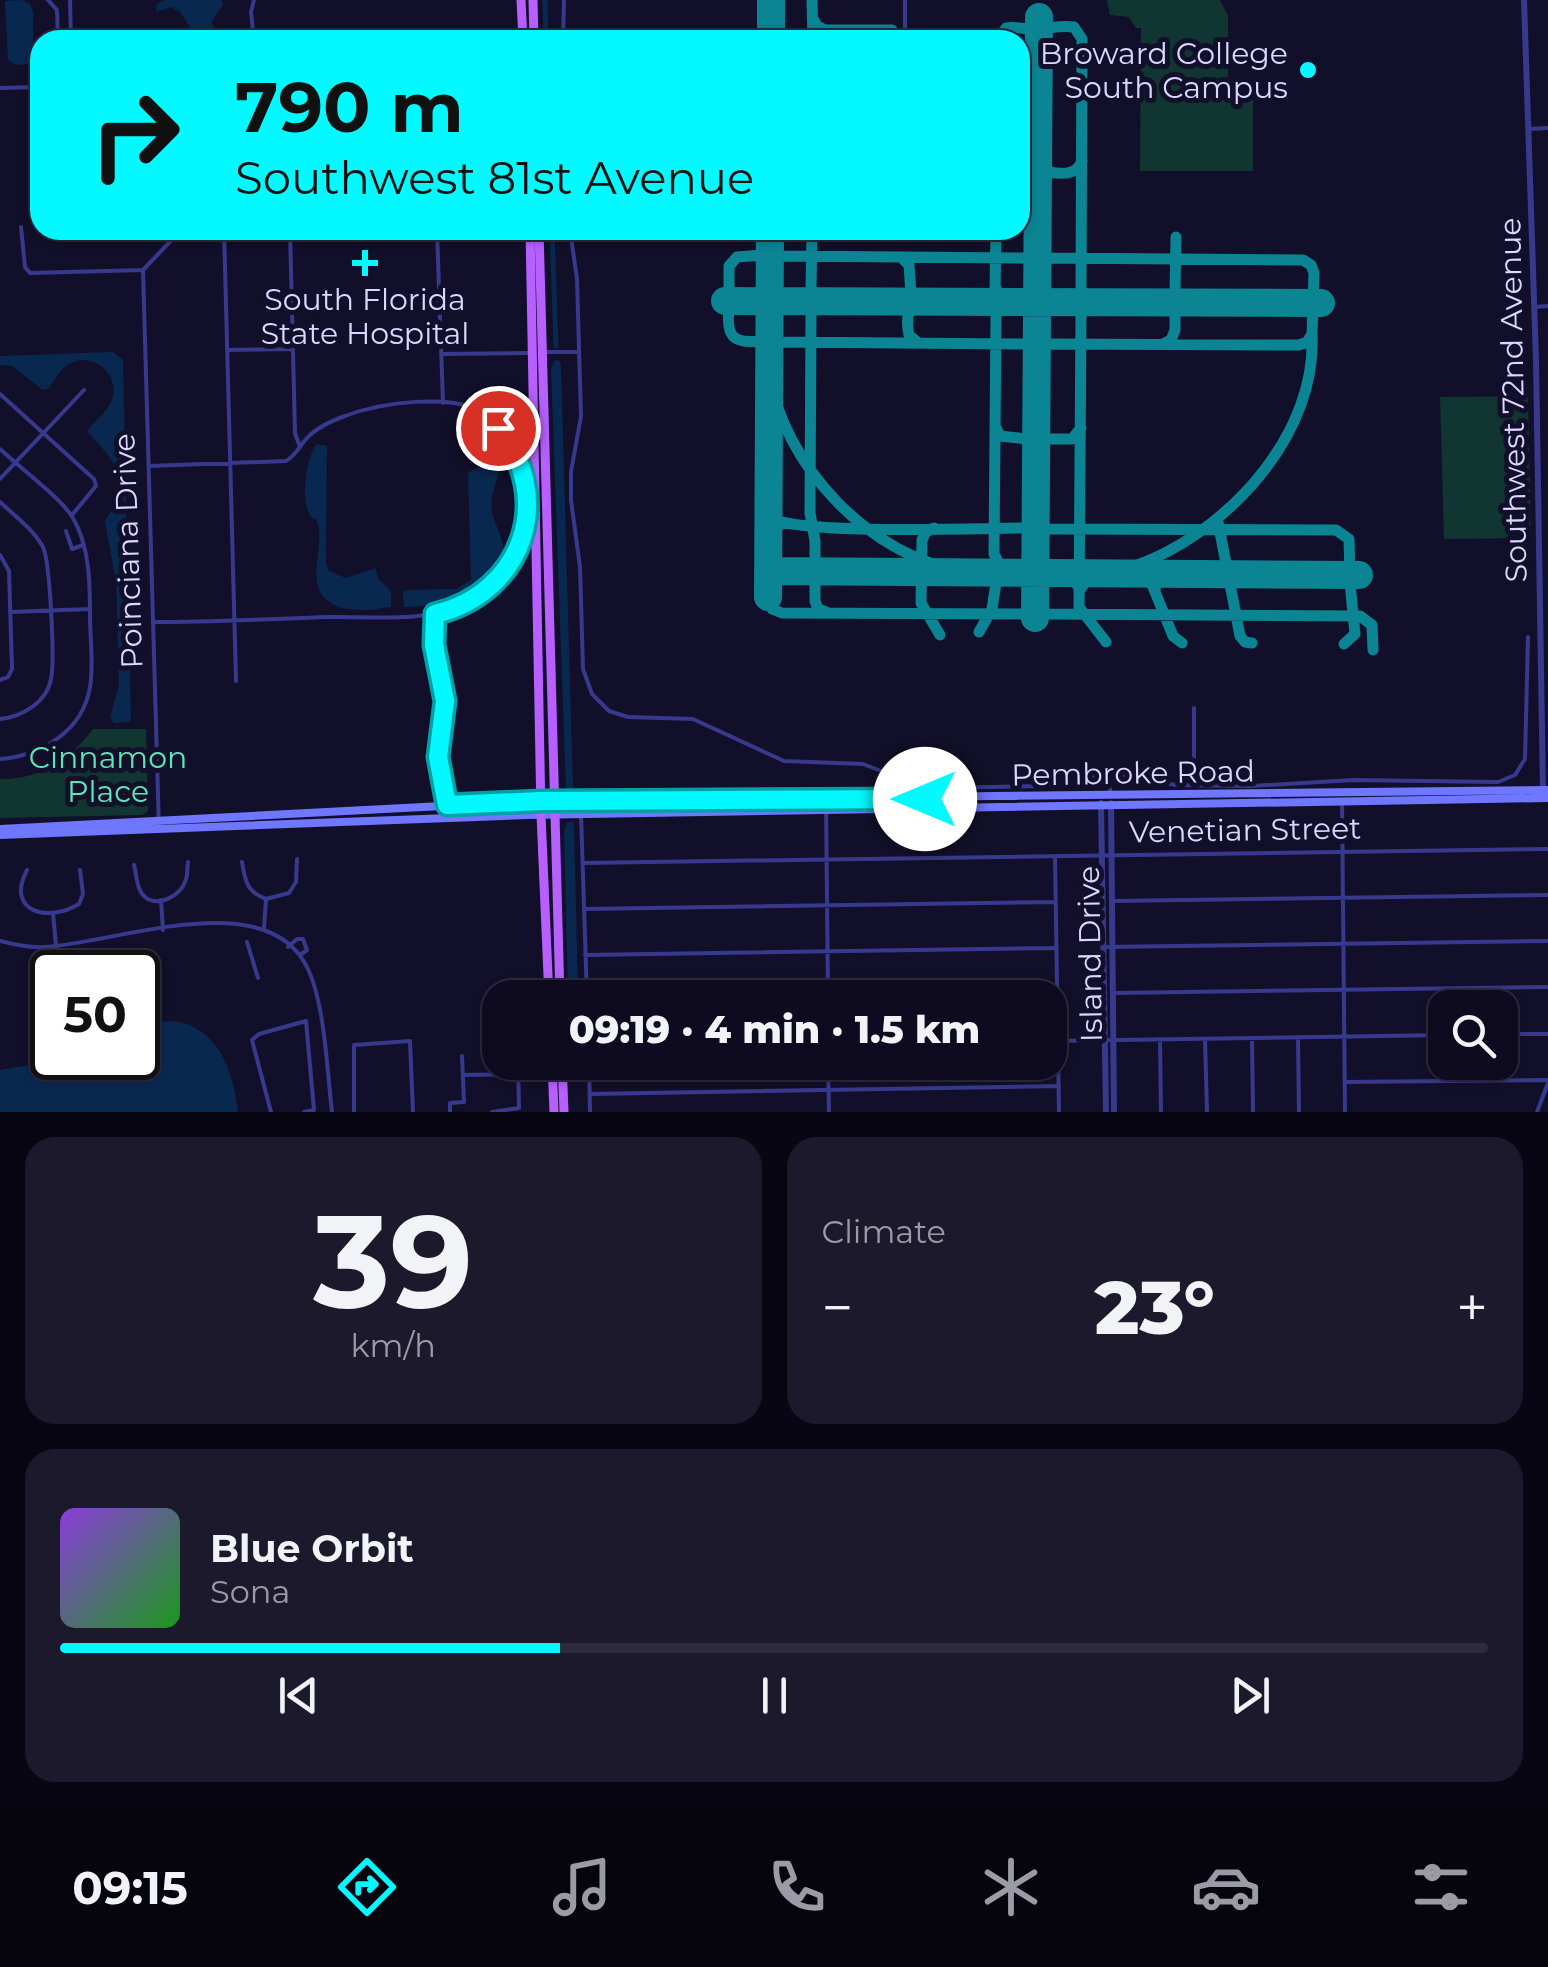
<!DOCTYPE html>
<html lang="en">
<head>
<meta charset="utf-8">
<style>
	:root { --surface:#0e0b20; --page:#1c192d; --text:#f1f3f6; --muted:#9b9ba5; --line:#2e2b3e; --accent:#04f8ff }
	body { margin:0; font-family:Montserrat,sans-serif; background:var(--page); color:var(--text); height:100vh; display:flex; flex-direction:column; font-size:38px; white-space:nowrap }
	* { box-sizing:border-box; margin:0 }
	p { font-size:32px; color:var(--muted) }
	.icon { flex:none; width:55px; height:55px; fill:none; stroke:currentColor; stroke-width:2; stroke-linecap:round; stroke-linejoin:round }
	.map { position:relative; height:1112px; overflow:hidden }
	.drawer { display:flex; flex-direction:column; gap:25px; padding:25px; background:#080612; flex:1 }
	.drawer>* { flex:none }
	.banner { position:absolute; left:30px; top:30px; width:1000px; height:210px; border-radius:30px; box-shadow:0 2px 8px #0004,0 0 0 2px var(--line); background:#04f8ff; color:#111; overflow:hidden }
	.controls { position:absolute; left:1428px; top:990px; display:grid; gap:20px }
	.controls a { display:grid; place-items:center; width:90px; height:90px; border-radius:20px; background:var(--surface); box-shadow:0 2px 8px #0004,0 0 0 2px var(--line); font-size:50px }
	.speed { position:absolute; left:30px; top:950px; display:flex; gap:20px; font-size:50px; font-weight:700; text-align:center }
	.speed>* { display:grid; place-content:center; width:130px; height:130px; border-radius:50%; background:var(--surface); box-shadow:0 2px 8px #0004,0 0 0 2px var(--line); line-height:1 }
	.speed .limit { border:5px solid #111; border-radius:15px; background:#fff; color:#111 }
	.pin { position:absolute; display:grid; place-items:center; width:85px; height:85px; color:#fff; margin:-42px; border:5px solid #fff; border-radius:50%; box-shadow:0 2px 10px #0007 }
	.me { position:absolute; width:110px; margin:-55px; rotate:270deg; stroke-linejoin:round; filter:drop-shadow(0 0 8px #0008) }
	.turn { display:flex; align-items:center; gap:35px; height:210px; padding:0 40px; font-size:45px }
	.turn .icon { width:130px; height:130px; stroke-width:2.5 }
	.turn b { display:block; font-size:70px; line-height:85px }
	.big { font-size:75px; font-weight:800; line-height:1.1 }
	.drawer .card { flex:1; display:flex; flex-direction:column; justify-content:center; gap:15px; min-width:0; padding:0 35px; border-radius:30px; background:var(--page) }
	.drawer .dial { align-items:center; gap:0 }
	.dial b { font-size:130px; line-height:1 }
	.song { display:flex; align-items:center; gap:30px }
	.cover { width:120px; height:120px; border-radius:15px; background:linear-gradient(135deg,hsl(270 70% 55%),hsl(120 70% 35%)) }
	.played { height:10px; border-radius:5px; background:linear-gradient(90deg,var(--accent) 35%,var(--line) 35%) }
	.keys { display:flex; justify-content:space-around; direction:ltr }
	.heat { display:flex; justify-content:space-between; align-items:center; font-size:55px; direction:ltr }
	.drawer .tiles { flex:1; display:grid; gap:25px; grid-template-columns:1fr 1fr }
	.card:last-child { grid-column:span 2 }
	.trip { position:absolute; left:482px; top:980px; width:585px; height:100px; border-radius:30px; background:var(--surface); box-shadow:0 2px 8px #0004,0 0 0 2px var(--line); font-weight:800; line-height:100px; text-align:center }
	.tabs { display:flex; height:160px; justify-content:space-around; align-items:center; background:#06040d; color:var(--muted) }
	.tabs .icon { width:70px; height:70px }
	.tabs .selected { color:var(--accent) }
	.tabs b { font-size:45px; color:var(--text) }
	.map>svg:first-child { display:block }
	.green { fill:#113531 }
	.water { fill:#09284f }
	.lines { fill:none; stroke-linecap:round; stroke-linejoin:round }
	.canal { stroke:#09284f; stroke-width:5 }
	.taxiway { stroke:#0b8494; stroke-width:11 }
	.runway { stroke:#0b8494; stroke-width:28 }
	.minor { stroke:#373a8c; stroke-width:4 }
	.tertiary { stroke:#373a8c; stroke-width:6 }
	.secondary { stroke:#6f76ff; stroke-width:8 }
	.primary { stroke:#b75fff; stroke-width:9 }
	.route-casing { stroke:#03a1a6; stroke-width:25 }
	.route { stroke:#04f8ff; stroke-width:18 }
	.poi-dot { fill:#04f8ff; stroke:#120f2a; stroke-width:4 }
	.labels { text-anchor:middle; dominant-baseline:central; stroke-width:10; stroke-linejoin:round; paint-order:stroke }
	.poi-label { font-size:30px; fill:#dad8ff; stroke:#120f2a; text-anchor:end }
	.street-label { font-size:30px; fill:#dad8ff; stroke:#120f2a }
	.park-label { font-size:30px; fill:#5ce7ba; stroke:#120f2a }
</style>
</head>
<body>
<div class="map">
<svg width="1548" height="1112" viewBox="0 0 1548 1112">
	<rect width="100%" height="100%" fill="#120f2a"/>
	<!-- green -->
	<path class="green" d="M1107,0H1220L1228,16V90L1253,91V171H1140L1141,28H1136L1129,17L1110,15Z
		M1528,396L1531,538L1444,539L1440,397Z
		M93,729H146L148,811L142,815L0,818V779C39,780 70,759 93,729Z"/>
	<!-- water -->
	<path class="water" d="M22,0L30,4L33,12V62C25,66 15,66 8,60L5,1Z
		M165,0H221L223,5L211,22L218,35L213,40H198L180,12L171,7L156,12L157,4Z
		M113,352L123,360L131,722L114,723L110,718L119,684L116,583L105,521C109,511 121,505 123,494C127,472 100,446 87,431C95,420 107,413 112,400C121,375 92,350 69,364C60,369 54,381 48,389L43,390L12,366L0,365V356Z
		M555,360L560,361L561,367L573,789H566L551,368Z
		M317,444L327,446L326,563L329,571L346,578L376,568L378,579L391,591V607C371,610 338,615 323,596C308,577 324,546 318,525C315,511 314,525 309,513C301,498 306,457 317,444Z
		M494,457H498C503,477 488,492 492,511C494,526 506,539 503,556C496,591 433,608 404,607L403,592L406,590L456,589L471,580L468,473Z
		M567,822H574L578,997H568L564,833Z
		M168,1021C216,1022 234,1071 238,1112H0V1070L43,1063L88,1064L110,1058H138V1031L149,1024Z"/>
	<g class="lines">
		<!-- canal -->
		<path class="canal" d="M545,0L546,40
			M552,230L556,346"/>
		<!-- taxiway -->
		<path class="taxiway" d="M812,0L813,40
			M771,4L772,0
			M813,19L817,26L825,30H892
			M997,40L1006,28C1018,26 1030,31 1040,29C1053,28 1061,25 1074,27L1082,39L1081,289L1079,297L1071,302L1079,308L1081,315L1079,607L1106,642
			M1020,173L1030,172L1038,162L1048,172C1062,174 1076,176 1082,161
			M1024,173L1034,177L1038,185L1041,177L1051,173
			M812,230L811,290L816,297L823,301L815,305L811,313L810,513L815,541V601L818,609L826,612
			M770,236V230
			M770,244L775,254L783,256L1024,258L1033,254L1037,245L1041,254L1050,258L1303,260L1311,265L1314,273L1312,334L1307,342L1299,345L1050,344L1043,346L1037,355L1032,347L1024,344L781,342L774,338L769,330L760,341C733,344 726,336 729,310L740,301L729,290V266L737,257L762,255Z
			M756,256L765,259L770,268L775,260L783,256
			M901,257L909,265L911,294L921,301C906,306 906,321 909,335L917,342
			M1024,258L1033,262L1037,270L1040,263L1050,258
			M996,315L998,307L1007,302L998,296L996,288
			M1081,315L1084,308L1093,302L1085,298L1081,289
			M756,342L765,346L769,355L773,346L782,342
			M1163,344L1171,340L1175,330V312L1164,303L1175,292L1176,237
			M769,371C782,465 872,560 968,572
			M995,426L1000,436L1027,439L1036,428L1046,439H1072L1081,428
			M1024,439L1032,443L1036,451L1041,442L1050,439
			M768,516C791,536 981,528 1022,528L1031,525L1036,518L1041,526L1049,529L1336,530L1349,539L1350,575
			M1218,522L1240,636L1245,642L1252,643
			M934,528L926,532L922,540L921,603L940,635
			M768,542L771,529L782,524
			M1060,573L1073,578L1080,590L1090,575C1111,571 1130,569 1150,560C1235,523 1317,431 1312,334
			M1133,573L1151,582L1173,636L1182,643
			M1208,574L1220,576L1228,583
			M1334,575L1346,577L1350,583L1355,634L1344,644
			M1155,590L1157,579L1168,573
			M768,597L772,609L782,613L1021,614L1031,610L1035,603L1039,610L1048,614L1360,616L1372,625L1373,650
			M979,632L992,609L996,583L1012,572L1001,567L994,554L996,315L992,307L985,302L995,291L996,230"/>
		<!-- runway -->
		<path class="runway" d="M771,40V0
			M725,301L1321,303
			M768,571L1359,575
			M768,597L770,230
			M1035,618L1039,17"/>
		<!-- minor -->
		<path class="minor" d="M48,0L57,10L58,40
			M70,0L71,40
			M254,0L251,12L254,40
			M563,40L564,0
			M905,40V0
			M0,88L40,87
			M1528,129L1548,128
			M21,227L25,267L30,273L143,270
			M224,230L236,681
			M290,230L295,433L300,447
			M437,230L443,403
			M570,230L577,279L581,416L571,472V500L580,567L583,669L592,694L609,711L628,717L693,719L784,761L863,764L926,788L1041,786L1079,777L1100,776L1130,777L1176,785L1251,786L1353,780L1498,782L1515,775L1525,759L1528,637
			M143,270L159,830
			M143,270L181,230
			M1534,307L1548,306
			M227,350L292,349
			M546,352H579
			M441,354L531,353
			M0,394L94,479L96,486L72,515
			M0,449C19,467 61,498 73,518C90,547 90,585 90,617C90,639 94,665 90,687C83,731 41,756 0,759
			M149,466L286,461C295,456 299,447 306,439C316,428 331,421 345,416C379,403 453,392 486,414C497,422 507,439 513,451C542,507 522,578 463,605C422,623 371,616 328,617C269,619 211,622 153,622
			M0,479L84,390
			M0,502C15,516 33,529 43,547C50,562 55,661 51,679C47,702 22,717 0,719
			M66,531L72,549L83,545
			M0,555L9,571L12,669L8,677L0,680
			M10,612L90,609
			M435,614V645L445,701L437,757L447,805
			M1110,776V795
			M1194,785V708
			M826,800L828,998
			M1342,802L1345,1112
			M581,814L587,998
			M1055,856L1059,1112
			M242,862C245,881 247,892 266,899
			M583,863L1548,849
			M134,865C137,875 136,889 145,897C159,908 182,895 186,879C188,874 187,868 188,862
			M27,870C5,912 48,923 79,904L83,894L80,870
			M266,899L289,893L296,882L297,859
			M161,900L163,930
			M1113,901L1548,895
			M584,909L1055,902
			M53,913L56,946
			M264,928L266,899
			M0,941C15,945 30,948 45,947C117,943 268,883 308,969C325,1005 327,1071 332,1112
			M247,942L258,978
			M288,947L297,939H303L307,950L300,955
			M1103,947L1548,941
			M585,955L1056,948
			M1113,993L1548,987
			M827,998L1057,994
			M1500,1034H1548
			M1298,1037L1299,1112
			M1252,1038L1253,1112
			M1160,1039L1161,1112
			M1205,1039L1207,1112
			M1050,1041L1445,1035
			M589,1062L590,1112
			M828,1062L829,1112
			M463,1075L518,1074
			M1345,1082L1548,1080
			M590,1094L1059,1086
			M271,1112L252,1040L259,1034L306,1021L314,1110L304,1112
			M354,1112V1045L410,1041L413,1112
			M450,1112V1103L464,1102L462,1056
			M492,1112L519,1108L518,1062
			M1537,1112L1548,1083"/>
		<!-- tertiary -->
		<path class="tertiary" d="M1524,0L1536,360L1543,793
			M1101,803L1106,1112
			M1111,803L1114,1112"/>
		<!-- secondary -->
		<path class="secondary" d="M0,829L541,801L1548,790
			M0,835L527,815L1548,798"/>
		<!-- primary -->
		<path class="primary" d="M521,0L523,40
			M533,0L534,40
			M530,230L541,815L549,998
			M539,230L560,998
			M552,1062L554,1112
			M562,1062L564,1112"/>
	</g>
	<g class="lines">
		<defs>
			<path id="route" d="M498,428C556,498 523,593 435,614L434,645L445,701L438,757L447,805L541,801L925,799"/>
		</defs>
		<!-- route casing -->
		<use href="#route" class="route-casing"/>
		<!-- route -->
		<use href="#route" class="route"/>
	</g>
	<!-- markers -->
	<g class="poi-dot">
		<circle cx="1308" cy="70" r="10"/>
		<path d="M360 248h10v10h10v10h-10v10h-10v-10h-10v-10h10z"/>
	</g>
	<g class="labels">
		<!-- poi labels -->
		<g class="poi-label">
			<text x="1288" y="53">Broward College<tspan x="1288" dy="34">South Campus</tspan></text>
			<text x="365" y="299" text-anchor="middle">South Florida<tspan x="365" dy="34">State Hospital</tspan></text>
		</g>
		<!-- street labels -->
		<g class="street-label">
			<text transform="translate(1513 400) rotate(-91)">Southwest 72nd Avenue</text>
			<text transform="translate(128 551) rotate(-92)">Poinciana Drive</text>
			<text transform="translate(1133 773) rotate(-1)">Pembroke Road</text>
			<text transform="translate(1245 830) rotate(-1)">Venetian Street</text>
			<text transform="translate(1090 954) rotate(-91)">Island Drive</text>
		</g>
		<!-- park labels -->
		<g class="park-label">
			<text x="108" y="757">Cinnamon<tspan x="108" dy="34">Place</tspan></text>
		</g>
	</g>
</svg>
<div class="controls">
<a><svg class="icon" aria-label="search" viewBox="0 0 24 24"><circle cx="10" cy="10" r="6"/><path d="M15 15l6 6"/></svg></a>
</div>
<div class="speed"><div class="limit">50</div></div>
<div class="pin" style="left:498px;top:428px;background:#d93025"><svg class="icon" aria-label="arrive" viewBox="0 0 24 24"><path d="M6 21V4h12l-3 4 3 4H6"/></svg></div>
<svg class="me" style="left:925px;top:799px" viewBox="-20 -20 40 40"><circle r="19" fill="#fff"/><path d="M0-13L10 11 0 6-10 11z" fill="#04f8ff"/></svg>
<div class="trip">09:19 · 4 min · 1.5 km</div>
<div class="banner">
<div class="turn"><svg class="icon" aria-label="right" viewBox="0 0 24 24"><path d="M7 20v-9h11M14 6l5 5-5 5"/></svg><div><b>790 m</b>Southwest 81st Avenue</div></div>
</div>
</div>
<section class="drawer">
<div class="tiles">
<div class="card dial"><b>39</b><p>km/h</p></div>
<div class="card"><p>Climate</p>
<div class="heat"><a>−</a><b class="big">23°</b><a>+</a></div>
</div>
<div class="card">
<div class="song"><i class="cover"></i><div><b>Blue Orbit</b><p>Sona</p></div></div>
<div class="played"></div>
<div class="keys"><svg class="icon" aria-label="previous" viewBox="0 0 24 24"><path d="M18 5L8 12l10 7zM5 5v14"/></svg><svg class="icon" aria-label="pause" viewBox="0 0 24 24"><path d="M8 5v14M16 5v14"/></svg><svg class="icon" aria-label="next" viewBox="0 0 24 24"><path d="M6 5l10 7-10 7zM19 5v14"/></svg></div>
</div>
</div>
</section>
<nav class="tabs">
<b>09:15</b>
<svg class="icon selected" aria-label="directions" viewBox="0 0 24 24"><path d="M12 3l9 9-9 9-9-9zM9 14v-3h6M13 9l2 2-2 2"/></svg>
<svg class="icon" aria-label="music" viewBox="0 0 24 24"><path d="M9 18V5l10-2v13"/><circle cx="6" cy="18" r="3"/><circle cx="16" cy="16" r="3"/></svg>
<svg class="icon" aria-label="phone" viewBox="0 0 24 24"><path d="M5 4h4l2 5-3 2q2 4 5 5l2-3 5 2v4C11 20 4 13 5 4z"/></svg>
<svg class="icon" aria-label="climate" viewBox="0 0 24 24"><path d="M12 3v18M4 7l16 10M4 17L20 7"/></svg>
<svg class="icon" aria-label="car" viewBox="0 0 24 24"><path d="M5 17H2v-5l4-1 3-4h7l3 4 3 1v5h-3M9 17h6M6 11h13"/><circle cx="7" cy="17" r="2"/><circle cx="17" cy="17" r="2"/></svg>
<svg class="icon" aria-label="filters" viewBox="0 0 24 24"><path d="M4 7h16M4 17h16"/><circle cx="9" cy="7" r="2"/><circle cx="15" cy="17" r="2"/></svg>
</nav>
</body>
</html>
